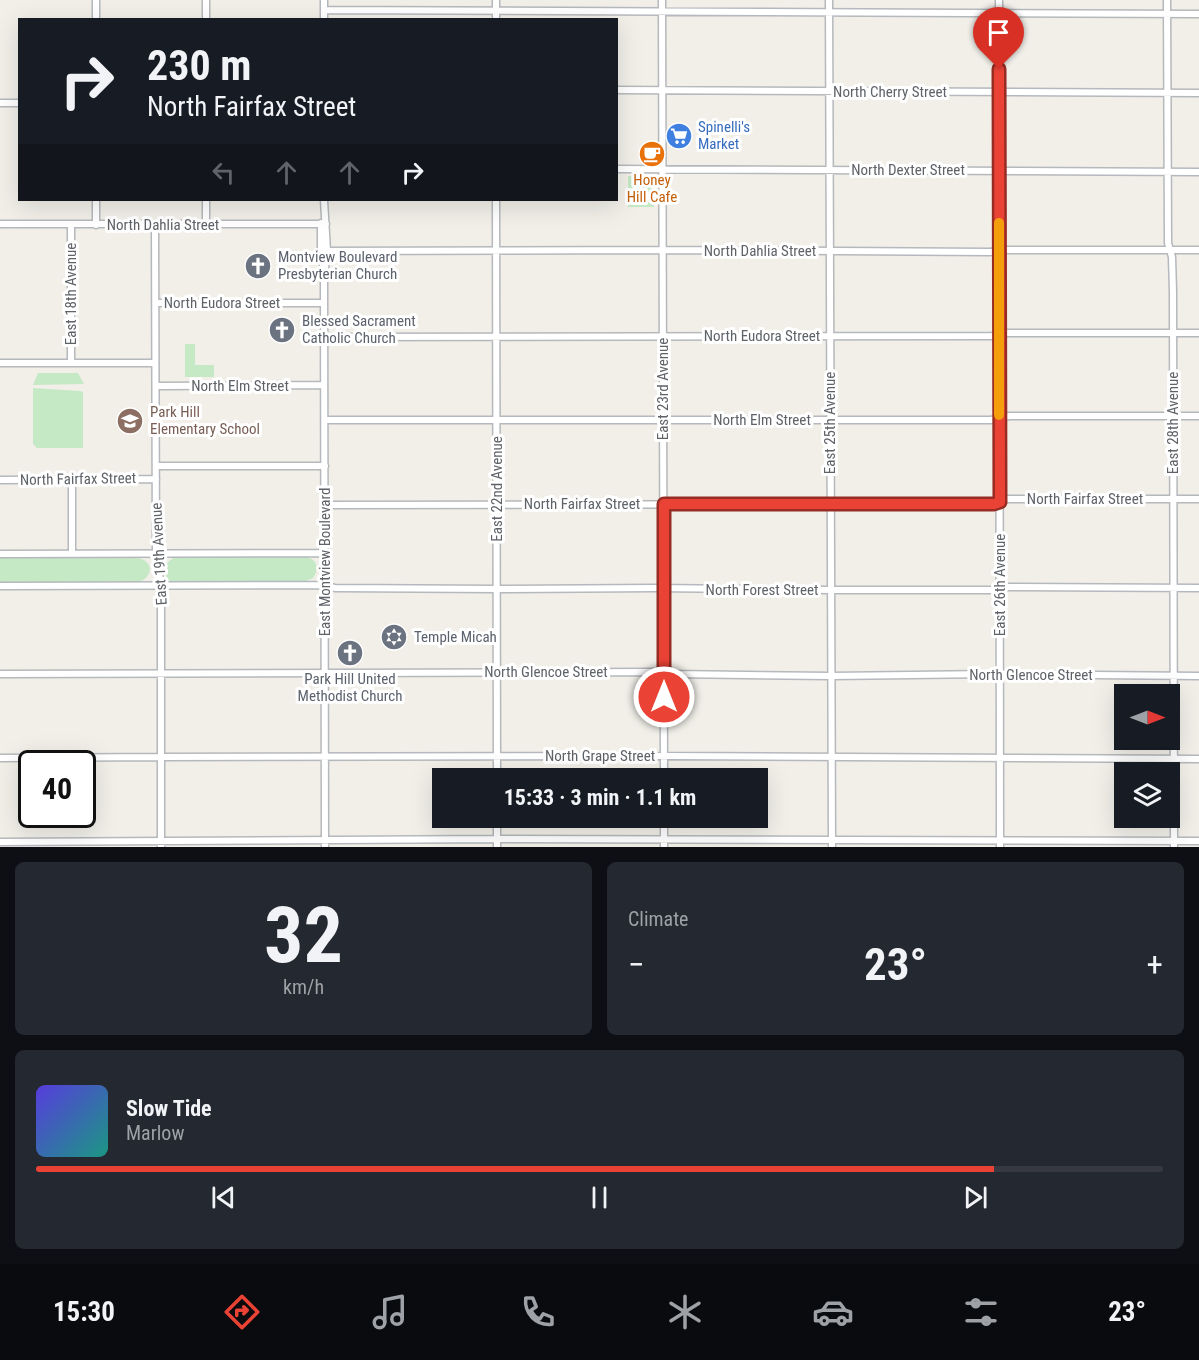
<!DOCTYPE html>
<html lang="en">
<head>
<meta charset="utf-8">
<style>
	:root { --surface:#171b24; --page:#242831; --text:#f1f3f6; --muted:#9ea1a6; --line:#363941; --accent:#ea4335 }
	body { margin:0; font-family:"Roboto Condensed",sans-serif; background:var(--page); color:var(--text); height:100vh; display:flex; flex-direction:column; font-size:22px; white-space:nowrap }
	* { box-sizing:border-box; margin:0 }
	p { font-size:20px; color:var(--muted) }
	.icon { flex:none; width:33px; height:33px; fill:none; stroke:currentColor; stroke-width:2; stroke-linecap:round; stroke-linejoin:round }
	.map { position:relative; height:847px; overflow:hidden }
	.panel { display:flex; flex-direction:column; gap:15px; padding:15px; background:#0d0f14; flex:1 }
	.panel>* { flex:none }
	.banner { position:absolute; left:18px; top:18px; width:600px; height:183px; border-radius:0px; box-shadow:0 6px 24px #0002; background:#171b24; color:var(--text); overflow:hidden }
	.needle { width:39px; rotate:90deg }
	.fabs { position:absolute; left:1114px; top:684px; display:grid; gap:12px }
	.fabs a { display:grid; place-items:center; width:66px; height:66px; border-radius:0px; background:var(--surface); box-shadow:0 6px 24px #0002; font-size:30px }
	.speed { position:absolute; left:18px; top:750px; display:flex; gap:12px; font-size:30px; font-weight:700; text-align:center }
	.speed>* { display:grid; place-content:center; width:78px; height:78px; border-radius:50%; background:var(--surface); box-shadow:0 6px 24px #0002; line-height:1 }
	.speed .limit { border:3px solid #111; border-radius:9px; background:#fff; color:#111 }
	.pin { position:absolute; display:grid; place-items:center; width:51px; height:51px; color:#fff; margin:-62px -26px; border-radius:50% 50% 50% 0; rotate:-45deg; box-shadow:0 0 6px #0007 }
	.pin .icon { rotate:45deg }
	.me { position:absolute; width:66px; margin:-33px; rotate:0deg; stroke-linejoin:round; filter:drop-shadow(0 0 4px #0008) }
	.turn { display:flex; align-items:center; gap:21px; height:126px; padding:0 30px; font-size:27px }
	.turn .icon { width:78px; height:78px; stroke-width:2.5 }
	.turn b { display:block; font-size:42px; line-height:51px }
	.lanes { display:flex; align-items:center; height:57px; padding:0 30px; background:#0003; justify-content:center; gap:30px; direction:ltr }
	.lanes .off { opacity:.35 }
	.big { font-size:45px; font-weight:700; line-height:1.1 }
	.panel .widget { flex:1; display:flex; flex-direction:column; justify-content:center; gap:9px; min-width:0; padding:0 21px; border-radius:9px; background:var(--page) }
	.panel .dial { align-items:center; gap:0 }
	.dial b { font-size:78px; line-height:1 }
	.song { display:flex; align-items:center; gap:18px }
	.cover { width:72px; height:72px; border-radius:9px; background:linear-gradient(135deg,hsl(250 70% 55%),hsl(170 70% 35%)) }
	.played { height:6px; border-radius:3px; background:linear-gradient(90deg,var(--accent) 85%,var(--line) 85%) }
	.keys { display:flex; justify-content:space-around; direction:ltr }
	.heat { display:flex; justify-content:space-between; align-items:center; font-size:33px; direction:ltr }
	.panel .tiles { flex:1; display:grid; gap:15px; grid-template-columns:1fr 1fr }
	.widget:last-child { grid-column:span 2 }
	.trip { position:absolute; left:432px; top:768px; width:336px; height:60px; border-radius:0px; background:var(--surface); box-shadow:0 6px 24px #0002; font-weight:700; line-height:60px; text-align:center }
	.menu { display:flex; height:96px; justify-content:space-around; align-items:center; background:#090b0e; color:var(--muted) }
	.menu .icon { width:42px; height:42px }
	.menu .current { color:var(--accent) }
	.menu b { font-size:27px; color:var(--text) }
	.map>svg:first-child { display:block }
	.green { fill:#c5e8c5 }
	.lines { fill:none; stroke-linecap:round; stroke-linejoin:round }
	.minor-casing { stroke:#b5b8bc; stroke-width:9 }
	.minor { stroke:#fff; stroke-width:6 }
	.route-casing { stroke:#982c22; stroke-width:15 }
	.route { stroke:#ea4335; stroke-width:10 }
	.slow { stroke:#f59e0b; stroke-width:10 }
	.labels { text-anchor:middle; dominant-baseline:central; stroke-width:6; stroke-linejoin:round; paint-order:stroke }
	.street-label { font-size:15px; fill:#5f6368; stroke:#fff }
	.shop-label { font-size:15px; fill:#366cbe; stroke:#fff; text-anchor:start }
	.food-label { font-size:15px; fill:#c56008; stroke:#fff }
	.worship-label { font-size:15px; fill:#5b616d; stroke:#fff; text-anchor:start }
	.education-label { font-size:15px; fill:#785e54; stroke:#fff; text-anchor:start }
</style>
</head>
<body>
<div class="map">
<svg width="1199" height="847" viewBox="0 0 1199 847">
	<rect width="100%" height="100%" fill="#f1efe8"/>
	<!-- green -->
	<path class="green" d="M628,176H654V207H628Z
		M185,344H195V365H214V377H185Z
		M38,373H78L84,384L33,385Z
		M33,388L80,391L83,392V448H37L33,444Z
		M177,557H306C317,559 320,569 313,578L303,582H173L168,580L164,570L157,562L167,563L173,558Z
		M0,558H137C144,559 149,562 150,569C149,578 143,581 135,583H0Z"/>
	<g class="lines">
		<defs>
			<path id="minor" d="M96,0V20
				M206,0V20
				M324,0V20
				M496,0V20
				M662,0L664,778
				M829,0L832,847
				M999,0L1000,847
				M1167,0L1168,243L1172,257L1173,292L1174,847
				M324,10L1199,14
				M616,90L1199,93
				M0,103H20
				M616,169L1199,172
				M206,200V224
				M324,200L327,251L324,276L325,847
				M496,200L497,778
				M321,223V251L323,267
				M0,224H326
				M96,225V200
				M155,225L156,554L161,586V847
				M321,251L663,250L989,252L1007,250H1199
				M156,303H324
				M325,337L992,336L1007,333H1199
				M0,363H155
				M71,363V225
				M156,386L324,385
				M325,420H991L1009,416H1199
				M156,466H325
				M0,480L156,479
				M325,505L994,504L1007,499H1199
				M0,554L325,553
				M72,554V479
				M0,586L325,585L335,588L497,589L656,588L831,590H993L1007,587L1199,588
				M0,674L653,672L673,674L831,676L991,674L1199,676
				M0,758L161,757L668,756L1199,759
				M497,818V847
				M664,818V847
				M0,842L497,839L1199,841"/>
		</defs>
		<!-- minor casing -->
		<use href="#minor" class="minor-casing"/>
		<!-- minor -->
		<use href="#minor" class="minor"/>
	</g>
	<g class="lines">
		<defs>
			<path id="route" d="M664,697V504H994L1000,502L999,69"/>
		</defs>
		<!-- route casing -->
		<use href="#route" class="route-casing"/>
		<!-- route -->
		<use href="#route" class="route"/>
		<!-- slow -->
		<path class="slow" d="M999,223V415"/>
	</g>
	<!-- icons -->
	<defs>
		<symbol id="supermarket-disc" viewBox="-11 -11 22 22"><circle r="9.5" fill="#3f7fe0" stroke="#fff"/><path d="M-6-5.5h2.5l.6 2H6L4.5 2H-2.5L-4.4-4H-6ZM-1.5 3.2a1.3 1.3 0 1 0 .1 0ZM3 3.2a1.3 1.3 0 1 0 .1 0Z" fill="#fff"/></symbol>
		<symbol id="cafe-disc" viewBox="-11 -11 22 22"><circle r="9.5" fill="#e8710a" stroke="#fff"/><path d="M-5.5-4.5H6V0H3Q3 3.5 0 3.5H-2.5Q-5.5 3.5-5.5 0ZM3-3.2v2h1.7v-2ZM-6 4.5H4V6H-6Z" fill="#fff"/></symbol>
		<symbol id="church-disc" viewBox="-11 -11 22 22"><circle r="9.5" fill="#6b7280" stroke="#fff"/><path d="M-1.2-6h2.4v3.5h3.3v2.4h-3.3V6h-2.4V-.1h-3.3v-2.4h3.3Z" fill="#fff"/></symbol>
		<symbol id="school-disc" viewBox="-11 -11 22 22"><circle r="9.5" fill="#8d6e63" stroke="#fff"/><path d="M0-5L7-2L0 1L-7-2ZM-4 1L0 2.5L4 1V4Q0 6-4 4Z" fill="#fff"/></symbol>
		<symbol id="synagogue-disc" viewBox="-11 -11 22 22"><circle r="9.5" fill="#6b7280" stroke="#fff"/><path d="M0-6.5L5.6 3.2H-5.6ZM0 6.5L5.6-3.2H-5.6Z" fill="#fff"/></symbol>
	</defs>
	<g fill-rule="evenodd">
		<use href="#supermarket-disc" x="664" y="121" width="30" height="30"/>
		<use href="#cafe-disc" x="637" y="139" width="30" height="30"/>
		<use href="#church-disc" x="243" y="251" width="30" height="30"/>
		<use href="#church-disc" x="267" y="315" width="30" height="30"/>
		<use href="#school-disc" x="115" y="406" width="30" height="30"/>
		<use href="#synagogue-disc" x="379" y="622" width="30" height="30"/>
		<use href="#church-disc" x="335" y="638" width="30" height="30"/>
	</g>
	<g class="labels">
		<!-- street labels -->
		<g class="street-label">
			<text x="890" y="92">North Cherry Street</text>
			<text x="908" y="170">North Dexter Street</text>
			<text x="163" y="225">North Dahlia Street</text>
			<text x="760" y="251">North Dahlia Street</text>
			<text transform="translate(71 294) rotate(-90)">East 18th Avenue</text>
			<text x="222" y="303">North Eudora Street</text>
			<text x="762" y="336">North Eudora Street</text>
			<text x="240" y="386">North Elm Street</text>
			<text transform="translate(663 389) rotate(-90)">East 23rd Avenue</text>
			<text x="762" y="420">North Elm Street</text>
			<text transform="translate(830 423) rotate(-90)">East 25th Avenue</text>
			<text transform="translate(1173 423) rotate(-90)">East 28th Avenue</text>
			<text transform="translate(78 479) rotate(-1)">North Fairfax Street</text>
			<text transform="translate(497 489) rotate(-90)">East 22nd Avenue</text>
			<text x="1085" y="499">North Fairfax Street</text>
			<text x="582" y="504">North Fairfax Street</text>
			<text transform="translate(159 554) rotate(-93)">East 19th Avenue</text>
			<text transform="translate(325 562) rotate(-90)">East Montview Boulevard</text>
			<text transform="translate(1000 585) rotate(-90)">East 26th Avenue</text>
			<text x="762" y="590">North Forest Street</text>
			<text x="546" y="672">North Glencoe Street</text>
			<text x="1031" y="675">North Glencoe Street</text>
			<text x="600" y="756">North Grape Street</text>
		</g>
		<!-- shop labels -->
		<g class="shop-label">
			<text x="698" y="127">Spinelli's<tspan x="698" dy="17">Market</tspan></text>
		</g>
		<!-- food labels -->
		<g class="food-label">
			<text x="652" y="180">Honey<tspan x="652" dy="17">Hill Cafe</tspan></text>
		</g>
		<!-- worship labels -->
		<g class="worship-label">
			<text x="278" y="257">Montview Boulevard<tspan x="278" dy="17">Presbyterian Church</tspan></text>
			<text x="302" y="321">Blessed Sacrament<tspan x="302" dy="17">Catholic Church</tspan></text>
			<text x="414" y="637">Temple Micah</text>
			<text x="350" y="679" text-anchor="middle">Park Hill United<tspan x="350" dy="17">Methodist Church</tspan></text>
		</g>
		<!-- education labels -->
		<g class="education-label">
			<text x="150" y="412">Park Hill<tspan x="150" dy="17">Elementary School</tspan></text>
		</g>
	</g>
</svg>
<div class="fabs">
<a><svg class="needle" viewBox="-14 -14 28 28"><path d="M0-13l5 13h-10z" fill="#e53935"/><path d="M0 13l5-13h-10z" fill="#9ea1a6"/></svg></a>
<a><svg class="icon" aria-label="layers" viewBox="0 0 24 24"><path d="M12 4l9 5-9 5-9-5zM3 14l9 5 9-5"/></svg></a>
</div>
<div class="speed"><div class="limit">40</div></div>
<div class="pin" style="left:999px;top:69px;background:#d93025"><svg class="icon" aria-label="arrive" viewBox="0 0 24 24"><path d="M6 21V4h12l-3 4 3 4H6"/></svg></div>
<svg class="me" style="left:664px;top:697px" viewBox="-20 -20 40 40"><circle r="17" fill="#ea4335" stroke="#fff" stroke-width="3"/><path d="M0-11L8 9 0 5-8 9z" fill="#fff"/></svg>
<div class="trip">15:33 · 3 min · 1.1 km</div>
<div class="banner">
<div class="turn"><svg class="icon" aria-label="right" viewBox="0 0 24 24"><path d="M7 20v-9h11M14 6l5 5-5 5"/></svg><div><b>230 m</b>North Fairfax Street</div></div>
<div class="lanes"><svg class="icon off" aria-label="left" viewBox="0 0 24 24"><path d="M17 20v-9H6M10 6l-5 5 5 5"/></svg><svg class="icon off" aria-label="ahead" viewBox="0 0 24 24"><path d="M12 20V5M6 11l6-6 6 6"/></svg><svg class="icon off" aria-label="ahead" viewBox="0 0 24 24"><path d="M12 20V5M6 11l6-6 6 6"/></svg><svg class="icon" aria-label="right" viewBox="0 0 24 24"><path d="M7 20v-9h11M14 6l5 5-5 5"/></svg></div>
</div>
</div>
<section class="panel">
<div class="tiles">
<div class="widget dial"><b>32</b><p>km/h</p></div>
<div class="widget"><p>Climate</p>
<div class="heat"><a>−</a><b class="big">23°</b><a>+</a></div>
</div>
<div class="widget">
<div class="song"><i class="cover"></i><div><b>Slow Tide</b><p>Marlow</p></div></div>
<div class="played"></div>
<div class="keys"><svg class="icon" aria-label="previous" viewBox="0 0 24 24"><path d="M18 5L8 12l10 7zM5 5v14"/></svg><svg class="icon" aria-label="pause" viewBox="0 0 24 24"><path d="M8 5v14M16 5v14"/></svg><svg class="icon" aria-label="next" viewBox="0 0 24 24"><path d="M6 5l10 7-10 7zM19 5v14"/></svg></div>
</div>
</div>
</section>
<nav class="menu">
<b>15:30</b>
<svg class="icon current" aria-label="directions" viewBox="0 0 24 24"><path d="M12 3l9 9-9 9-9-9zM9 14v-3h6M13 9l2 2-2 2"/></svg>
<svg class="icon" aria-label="music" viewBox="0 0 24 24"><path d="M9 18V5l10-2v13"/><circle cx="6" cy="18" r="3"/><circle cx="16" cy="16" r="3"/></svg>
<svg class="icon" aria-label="phone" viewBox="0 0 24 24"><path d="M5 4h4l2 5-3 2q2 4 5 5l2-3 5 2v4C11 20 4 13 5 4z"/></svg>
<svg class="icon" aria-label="climate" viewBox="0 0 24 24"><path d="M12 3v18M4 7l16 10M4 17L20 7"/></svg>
<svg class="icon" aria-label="car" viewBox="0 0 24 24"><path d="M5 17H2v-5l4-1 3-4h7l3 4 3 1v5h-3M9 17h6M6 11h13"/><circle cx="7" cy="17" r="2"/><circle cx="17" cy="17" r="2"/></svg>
<svg class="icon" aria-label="filters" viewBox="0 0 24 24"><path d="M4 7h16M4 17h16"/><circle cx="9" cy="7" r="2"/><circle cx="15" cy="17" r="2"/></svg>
<b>23°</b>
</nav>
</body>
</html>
